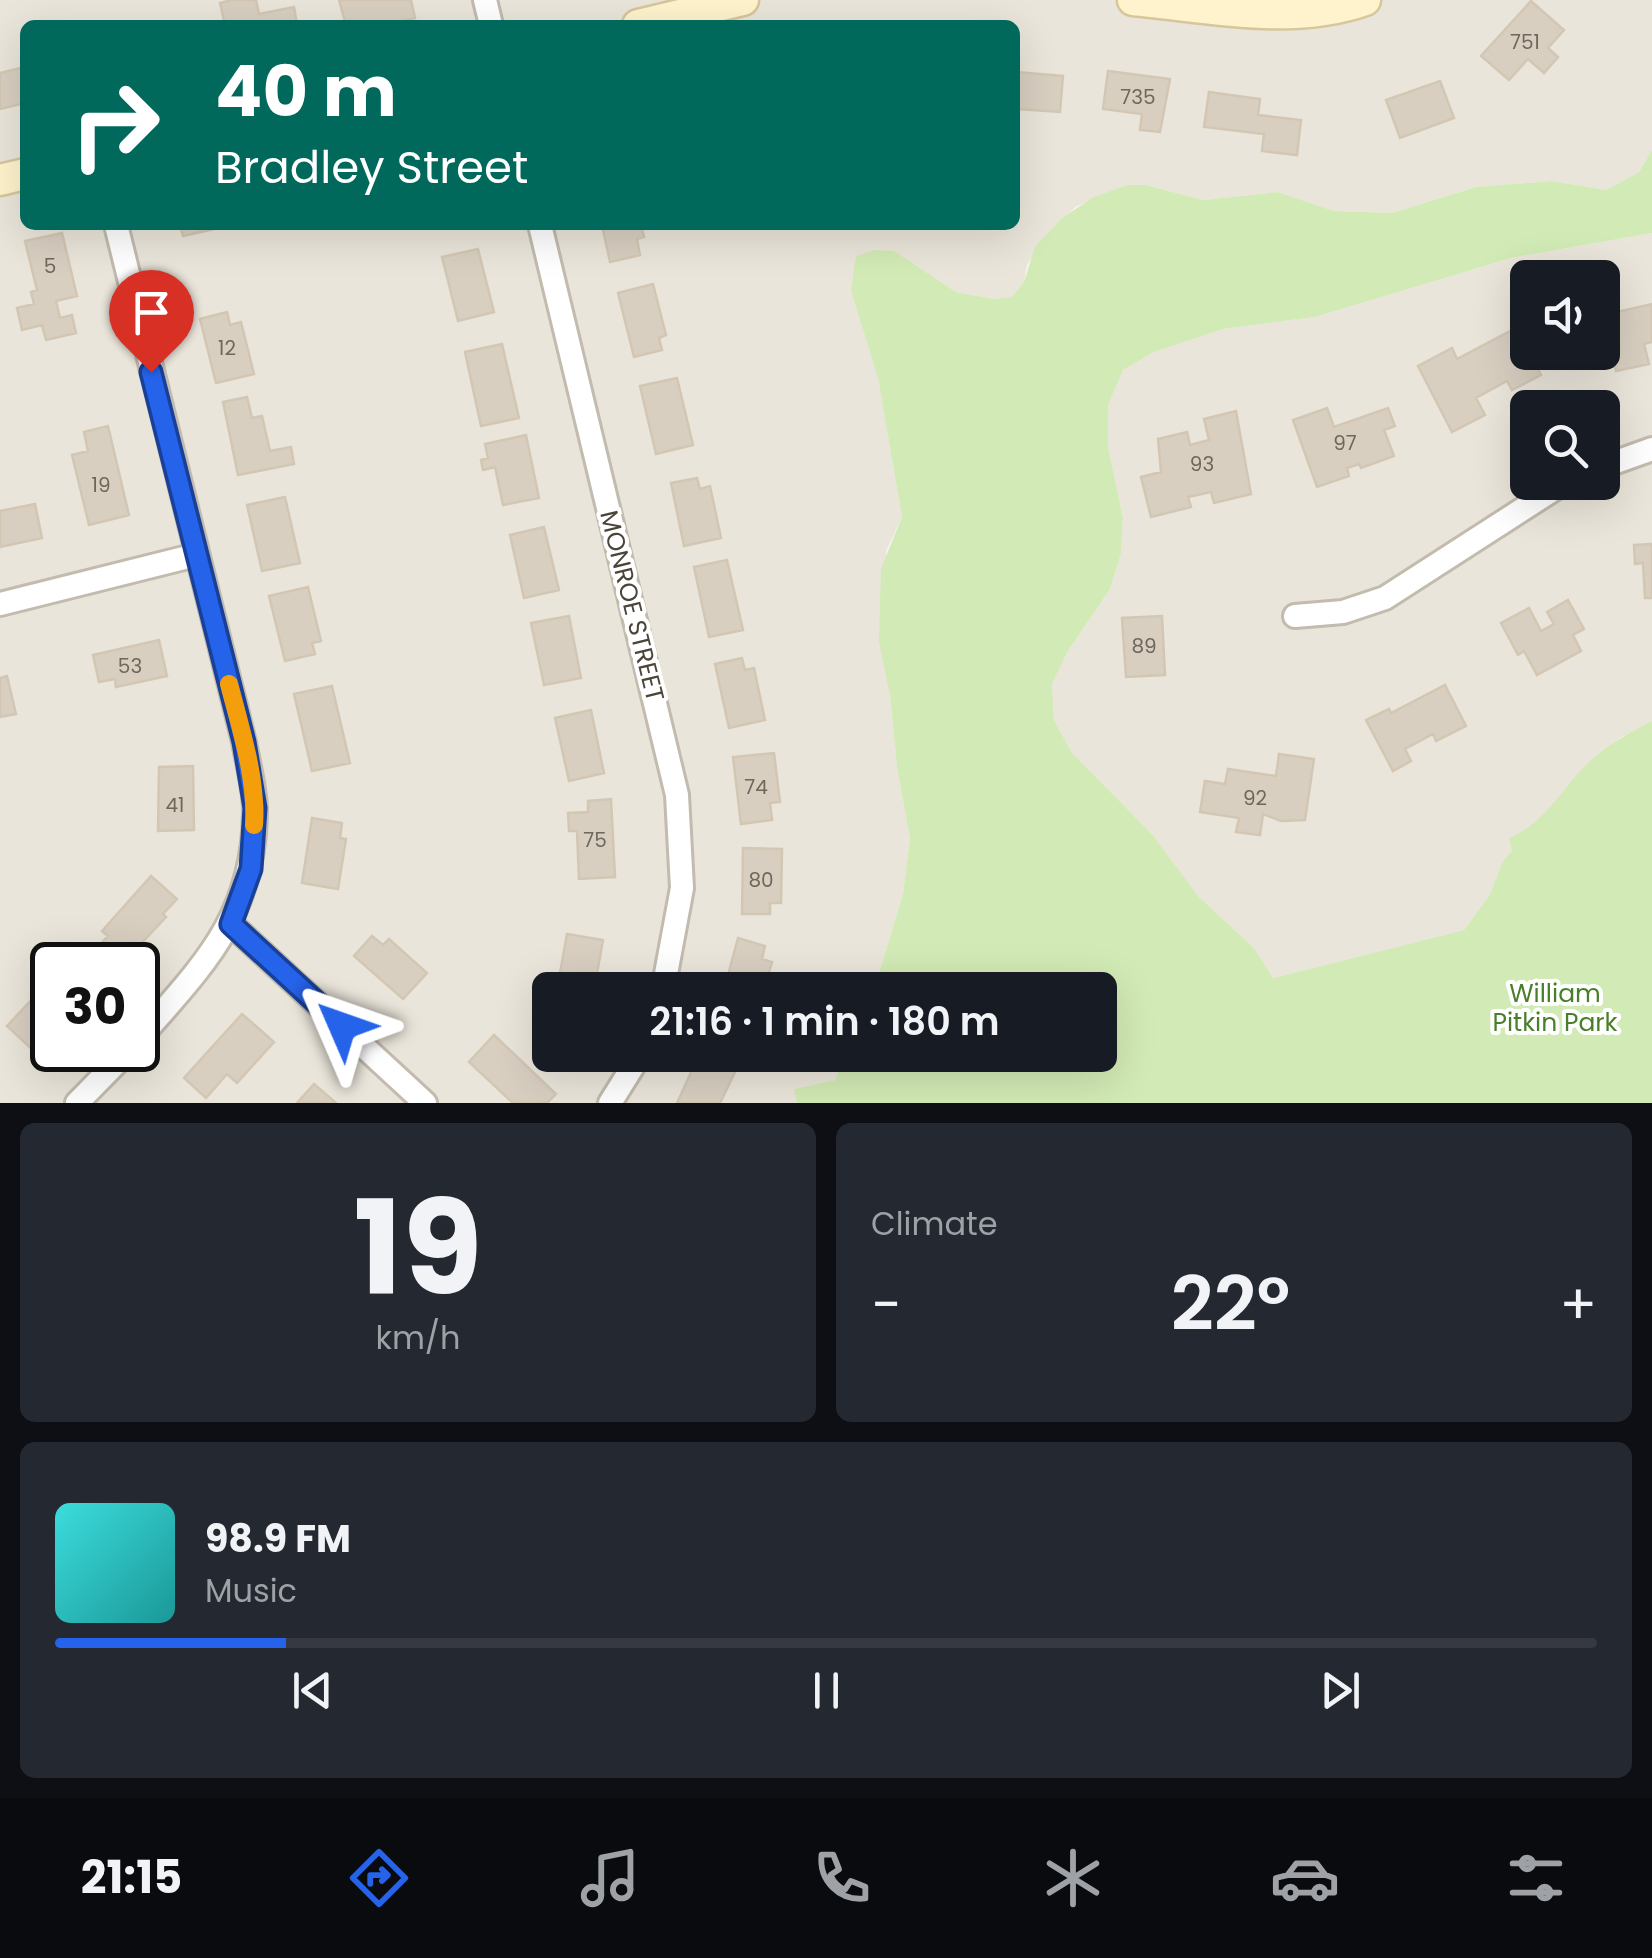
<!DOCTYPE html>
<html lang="en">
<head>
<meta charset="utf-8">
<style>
	:root { --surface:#171b24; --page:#242831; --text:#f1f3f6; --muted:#9ea1a6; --line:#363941; --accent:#2563eb }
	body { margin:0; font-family:Poppins,sans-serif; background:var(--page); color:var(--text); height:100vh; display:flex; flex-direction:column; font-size:38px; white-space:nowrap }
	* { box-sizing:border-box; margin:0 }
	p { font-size:32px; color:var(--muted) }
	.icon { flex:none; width:55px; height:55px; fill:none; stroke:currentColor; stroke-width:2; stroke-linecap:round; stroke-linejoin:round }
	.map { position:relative; height:1103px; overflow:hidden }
	.sheet { display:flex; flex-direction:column; gap:20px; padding:20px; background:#0d0f14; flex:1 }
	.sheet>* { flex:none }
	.banner { position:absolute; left:20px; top:20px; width:1000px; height:210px; border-radius:15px; box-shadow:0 10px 40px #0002; background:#00695c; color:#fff; overflow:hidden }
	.tools { position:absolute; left:1510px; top:260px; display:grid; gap:20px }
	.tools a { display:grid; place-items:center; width:110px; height:110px; border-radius:15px; background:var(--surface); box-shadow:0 10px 40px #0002; font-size:50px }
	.speed { position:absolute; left:30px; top:942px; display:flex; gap:20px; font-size:50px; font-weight:700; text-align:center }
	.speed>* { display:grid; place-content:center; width:130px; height:130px; border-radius:50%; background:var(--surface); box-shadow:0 10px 40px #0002; line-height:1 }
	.speed .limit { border:5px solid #111; border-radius:15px; background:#fff; color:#111 }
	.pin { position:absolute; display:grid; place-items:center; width:85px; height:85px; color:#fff; margin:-102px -42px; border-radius:50% 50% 50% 0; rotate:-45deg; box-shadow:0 0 10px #0007 }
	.pin .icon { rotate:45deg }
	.me { position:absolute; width:110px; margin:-55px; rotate:313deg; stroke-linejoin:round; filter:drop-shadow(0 0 8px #0008) }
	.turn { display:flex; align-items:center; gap:35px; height:210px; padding:0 30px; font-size:45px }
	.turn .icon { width:130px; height:130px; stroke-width:2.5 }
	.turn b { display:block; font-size:70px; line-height:85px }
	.big { font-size:75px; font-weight:600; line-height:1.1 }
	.sheet .tile { flex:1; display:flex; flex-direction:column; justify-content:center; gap:15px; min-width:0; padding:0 35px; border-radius:15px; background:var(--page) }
	.sheet .dial { align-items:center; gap:0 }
	.dial b { font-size:130px; line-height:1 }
	.song { display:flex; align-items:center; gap:30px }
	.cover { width:120px; height:120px; border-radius:15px; background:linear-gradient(135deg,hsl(180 70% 55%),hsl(180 70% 35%)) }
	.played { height:10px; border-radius:5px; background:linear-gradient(90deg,var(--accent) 15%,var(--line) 15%) }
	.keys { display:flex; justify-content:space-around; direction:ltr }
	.heat { display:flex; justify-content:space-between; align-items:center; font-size:55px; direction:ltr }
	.sheet .tiles { flex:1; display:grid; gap:20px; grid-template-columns:1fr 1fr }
	.tile:last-child { grid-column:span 2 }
	.trip { position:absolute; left:532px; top:972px; width:585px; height:100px; border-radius:15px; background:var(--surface); box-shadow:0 10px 40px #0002; font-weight:600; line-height:100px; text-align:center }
	.tabs { display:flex; height:160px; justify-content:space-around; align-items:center; background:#090b0e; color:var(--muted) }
	.tabs .icon { width:70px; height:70px }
	.tabs .selected { color:var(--accent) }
	.tabs b { font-size:45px; color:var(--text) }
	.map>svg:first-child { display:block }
	.residential { fill:#eae5da; fill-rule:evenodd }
	.green { fill:#d2eab5 }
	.building { fill:#d8cfc1; stroke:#d3c7b4; stroke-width:2.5 }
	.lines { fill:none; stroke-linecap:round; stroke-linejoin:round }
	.street-casing { stroke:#c2bbae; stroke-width:28 }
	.secondary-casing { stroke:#d6c79b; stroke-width:35 }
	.street { stroke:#fff; stroke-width:22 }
	.secondary { stroke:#fff3cd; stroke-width:30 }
	.route-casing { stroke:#184099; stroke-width:25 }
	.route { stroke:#2563eb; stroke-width:18 }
	.slow { stroke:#f59e0b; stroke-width:18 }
	.labels { text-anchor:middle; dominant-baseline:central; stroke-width:8; stroke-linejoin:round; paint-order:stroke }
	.number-label { font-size:20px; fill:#6e675b }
	.street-label { font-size:25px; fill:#4b4439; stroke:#fff }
	.park-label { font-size:25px; fill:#4a7f2a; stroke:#fff }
</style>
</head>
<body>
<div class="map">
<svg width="1652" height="1103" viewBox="0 0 1652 1103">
	<rect width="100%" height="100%" fill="#f6f3ec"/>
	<!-- residential -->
	<path class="residential" d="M0,0H1652V150L1639,172L1606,190L1552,181L1476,187L1392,213L1334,211L1278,192L1203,200L1146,185H1127L1075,207L1027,264L1024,282L1013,297L994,299L956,292L893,251L851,291L878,377L902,517L886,551L890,695L897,767L910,839L903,894L874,990H550V1055H845L835,1080L795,1089L797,1103H0ZM25,25H1015V225H25ZM52,965H138V1050H52Z
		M1652,233V721L1618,739L1503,861L1490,894L1464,930L1273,978L1254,948L1199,897L1152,834L1072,753L1054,720L1052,684L1068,651L1110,589L1121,554L1123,518L1108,447V405L1123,370L1154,352L1223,329L1315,317L1511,258ZM1528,278H1602V352H1528ZM1528,408H1602V482H1528Z"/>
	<!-- green -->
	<path class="green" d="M1652,150V233L1511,258L1315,317L1223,329L1154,352L1123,370L1108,405V447L1123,518L1121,554L1110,589L1068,651L1052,684L1054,720L1072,753L1152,834L1199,897L1254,948L1273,978L1464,930L1490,894L1503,861L1512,851L1509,838C1544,824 1561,790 1587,764C1606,745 1629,733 1652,721V1103H797L794,1089L835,1080L845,1055H1100V990H874L903,894L910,839L897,767L890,695L879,642L881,569L902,517L878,378L851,291L856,256L875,250L894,251L956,292L994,299L1012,297L1024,282L1035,247L1061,219L1092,198L1127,185H1146L1203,200L1278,192L1334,211L1392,213L1476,187L1552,181L1606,190L1639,172Z"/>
	<!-- building -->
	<path class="building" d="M232,0H256L259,14L294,7L297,25H225L220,3Z
		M339,0H411L415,18L386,25H346Z
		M1531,1L1564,30L1548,48L1558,57L1544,73L1528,59L1509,80L1481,56Z
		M24,67L25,103L0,109V73Z
		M1108,71L1170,79L1160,132L1140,130L1142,114L1103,109Z
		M1015,72L1063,76L1060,112L1015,109Z
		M1440,81L1454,118L1400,138L1386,100Z
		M1209,92L1260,99L1258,115L1301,120L1297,155L1262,151L1264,134L1204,127Z
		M180,225H232L183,236Z
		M602,225H641L644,237L637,239L640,255L610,262Z
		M62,233L77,296L56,301L60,318L72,315L76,333L46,340L42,325L22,330L17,308L34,304L31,292L37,290L25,241Z
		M478,249L494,312L458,321L442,257Z
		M653,284L666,335L659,338L662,350L634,357L618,293Z
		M1652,304V342L1644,344L1649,364L1616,371L1604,315Z
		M227,312L230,325L241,322L254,374L216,383L200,319Z
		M1516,328L1541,375L1512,390L1507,381L1476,398L1485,415L1452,432L1418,366L1452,348L1457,359Z
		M502,344L519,418L481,426L465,352Z
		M677,378L693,445L656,454L640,386Z
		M247,397L252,418L262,416L270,451L291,447L294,464L238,475L223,402Z
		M1327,408L1334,427L1388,408L1395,426L1384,430L1394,456L1361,468L1359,464L1347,468L1349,476L1317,487L1293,420Z
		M1236,411L1251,494L1214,503L1211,492L1188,497L1191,507L1151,517L1141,477L1161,472L1158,439L1187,432L1190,445L1209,440L1204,419Z
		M108,426L129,515L89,525L72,455L88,451L84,432Z
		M526,435L539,498L503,505L495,467L483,470L481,460L488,458L485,444Z
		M697,478L700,489L710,486L721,538L684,546L671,483Z
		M285,497L300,563L262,571L247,505Z
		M35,504L42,538L0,547V511Z
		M544,527L559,590L524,598L510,535Z
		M1652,544V598H1645L1643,563L1635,564L1634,545Z
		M727,560L743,630L709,637L694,567Z
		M308,587L321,641L312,643L315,654L285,661L269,596Z
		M1568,600L1584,629L1573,635L1581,651L1537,675L1524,651L1518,655L1501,623L1529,608L1541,631L1554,624L1547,612Z
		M569,616L581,678L544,685L531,623Z
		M1162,616L1165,675L1126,677L1122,618Z
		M159,640L167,676L116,687L115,679L99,682L93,655Z
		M742,658L745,670L754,668L765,720L729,728L715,664Z
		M7,676L16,714L0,717V678Z
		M1445,685L1466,726L1436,741L1433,734L1405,749L1411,761L1393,771L1366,720L1389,709L1391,713Z
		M332,686L350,763L312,771L294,694Z
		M591,710L604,773L569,781L555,718Z
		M774,753L780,802L770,803L772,820L741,824L733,757Z
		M1279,754L1314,759L1305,820L1281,821L1263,814L1260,835L1236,832L1239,818L1200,812L1205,781L1225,784L1228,769L1276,776Z
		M193,766L194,830L158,831L159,767Z
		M611,799L615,877L579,879L577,831H569L568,813L588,812V801Z
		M312,818L342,823L340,838L346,839L338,889L302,883Z
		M743,848L782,849L781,903H770V914H742Z
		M151,876L177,899L163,914L166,917L121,965L99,946L108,936L102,931Z
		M567,934L603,940L594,990H557Z
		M372,936L383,945L389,939L427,973L403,999L354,956Z
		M738,938L765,946L762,959L772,962L764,990H724Z
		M52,978V1039L38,1055L7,1026Z
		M242,1014L274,1042L237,1083L227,1074L206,1098L184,1078Z
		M494,1035L556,1094L547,1103H513L469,1062Z
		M699,1055H733L728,1064L737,1068L720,1103H677Z
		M314,1084L336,1103H297Z"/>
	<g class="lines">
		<defs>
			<path id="street" d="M485,0L491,25
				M116,225L244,742C248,764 255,789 255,811C254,918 203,965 138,1040
				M540,225L677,795L682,888L663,990
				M1602,467L1652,449
				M0,604L196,555
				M1295,616L1343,612L1385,598L1565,482
				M231,924L425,1103
				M77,1103L129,1050
				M610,1103L640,1055"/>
			<path id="secondary" d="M1133,0C1209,7 1292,26 1365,0
				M638,25L743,0
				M0,180L25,174"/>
		</defs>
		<!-- street casing -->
		<use href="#street" class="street-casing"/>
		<!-- secondary casing -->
		<use href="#secondary" class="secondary-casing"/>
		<!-- street -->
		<use href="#street" class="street"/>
		<!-- secondary -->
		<use href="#secondary" class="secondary"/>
	</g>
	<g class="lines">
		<defs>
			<path id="route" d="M151,372L244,742L255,808L251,869L231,924L342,1026"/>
		</defs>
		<!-- route casing -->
		<use href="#route" class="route-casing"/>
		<!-- route -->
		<use href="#route" class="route"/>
		<!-- slow -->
		<path class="slow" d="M229,684C241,730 257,779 254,825"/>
	</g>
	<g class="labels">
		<!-- number labels -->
		<g class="number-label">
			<text x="1525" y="42">751</text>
			<text x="1138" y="97">735</text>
			<text x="50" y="266">5</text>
			<text x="227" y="348">12</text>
			<text x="1345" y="443">97</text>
			<text x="1202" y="464">93</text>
			<text x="101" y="485">19</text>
			<text x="1144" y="646">89</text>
			<text x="130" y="666">53</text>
			<text x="756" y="787">74</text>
			<text x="1255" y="798">92</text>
			<text x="175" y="805">41</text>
			<text x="595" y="840">75</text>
			<text x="761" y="880">80</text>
		</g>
		<!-- street labels -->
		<g class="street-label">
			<text transform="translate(632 606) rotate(76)">MONROE STREET</text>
		</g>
		<!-- park labels -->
		<g class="park-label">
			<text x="1555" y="993">William<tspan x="1555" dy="29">Pitkin Park</tspan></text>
		</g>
	</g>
</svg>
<div class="tools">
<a><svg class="icon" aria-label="sound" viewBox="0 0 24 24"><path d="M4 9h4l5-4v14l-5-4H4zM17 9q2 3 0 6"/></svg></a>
<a><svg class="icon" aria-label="search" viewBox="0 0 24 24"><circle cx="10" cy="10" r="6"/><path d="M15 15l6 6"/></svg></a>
</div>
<div class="speed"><div class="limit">30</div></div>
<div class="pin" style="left:151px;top:372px;background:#d93025"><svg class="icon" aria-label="arrive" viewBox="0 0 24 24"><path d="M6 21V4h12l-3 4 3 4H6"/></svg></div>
<svg class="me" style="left:342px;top:1026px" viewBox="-20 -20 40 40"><path d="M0-17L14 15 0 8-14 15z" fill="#2563eb" stroke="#fff" stroke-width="4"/></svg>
<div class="trip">21:16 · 1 min · 180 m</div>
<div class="banner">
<div class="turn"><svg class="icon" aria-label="right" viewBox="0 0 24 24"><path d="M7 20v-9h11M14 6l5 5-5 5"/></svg><div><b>40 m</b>Bradley Street</div></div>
</div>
</div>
<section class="sheet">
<div class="tiles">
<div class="tile dial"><b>19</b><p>km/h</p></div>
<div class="tile"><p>Climate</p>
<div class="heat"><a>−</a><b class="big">22°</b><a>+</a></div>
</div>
<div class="tile">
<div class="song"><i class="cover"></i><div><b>98.9 FM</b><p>Music</p></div></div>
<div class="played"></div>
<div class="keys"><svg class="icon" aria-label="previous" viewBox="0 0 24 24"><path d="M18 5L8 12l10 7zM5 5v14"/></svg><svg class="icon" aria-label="pause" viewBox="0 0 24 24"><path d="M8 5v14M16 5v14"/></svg><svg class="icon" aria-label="next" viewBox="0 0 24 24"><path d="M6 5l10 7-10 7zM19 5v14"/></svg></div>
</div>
</div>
</section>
<nav class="tabs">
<b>21:15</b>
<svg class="icon selected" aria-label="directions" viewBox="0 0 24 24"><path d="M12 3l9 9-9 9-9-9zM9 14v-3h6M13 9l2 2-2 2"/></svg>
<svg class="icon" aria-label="music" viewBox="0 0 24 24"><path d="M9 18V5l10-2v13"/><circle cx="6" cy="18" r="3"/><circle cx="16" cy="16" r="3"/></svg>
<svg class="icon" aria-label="phone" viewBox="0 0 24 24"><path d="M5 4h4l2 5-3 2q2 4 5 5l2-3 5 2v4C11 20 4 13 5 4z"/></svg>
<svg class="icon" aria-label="climate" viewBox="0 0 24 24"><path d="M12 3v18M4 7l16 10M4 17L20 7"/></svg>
<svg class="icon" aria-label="car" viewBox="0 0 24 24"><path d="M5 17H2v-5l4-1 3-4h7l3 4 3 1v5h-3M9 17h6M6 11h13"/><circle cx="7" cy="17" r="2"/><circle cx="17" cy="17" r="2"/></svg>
<svg class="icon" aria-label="filters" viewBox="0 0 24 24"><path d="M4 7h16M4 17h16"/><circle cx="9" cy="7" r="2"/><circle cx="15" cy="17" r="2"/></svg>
</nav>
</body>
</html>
